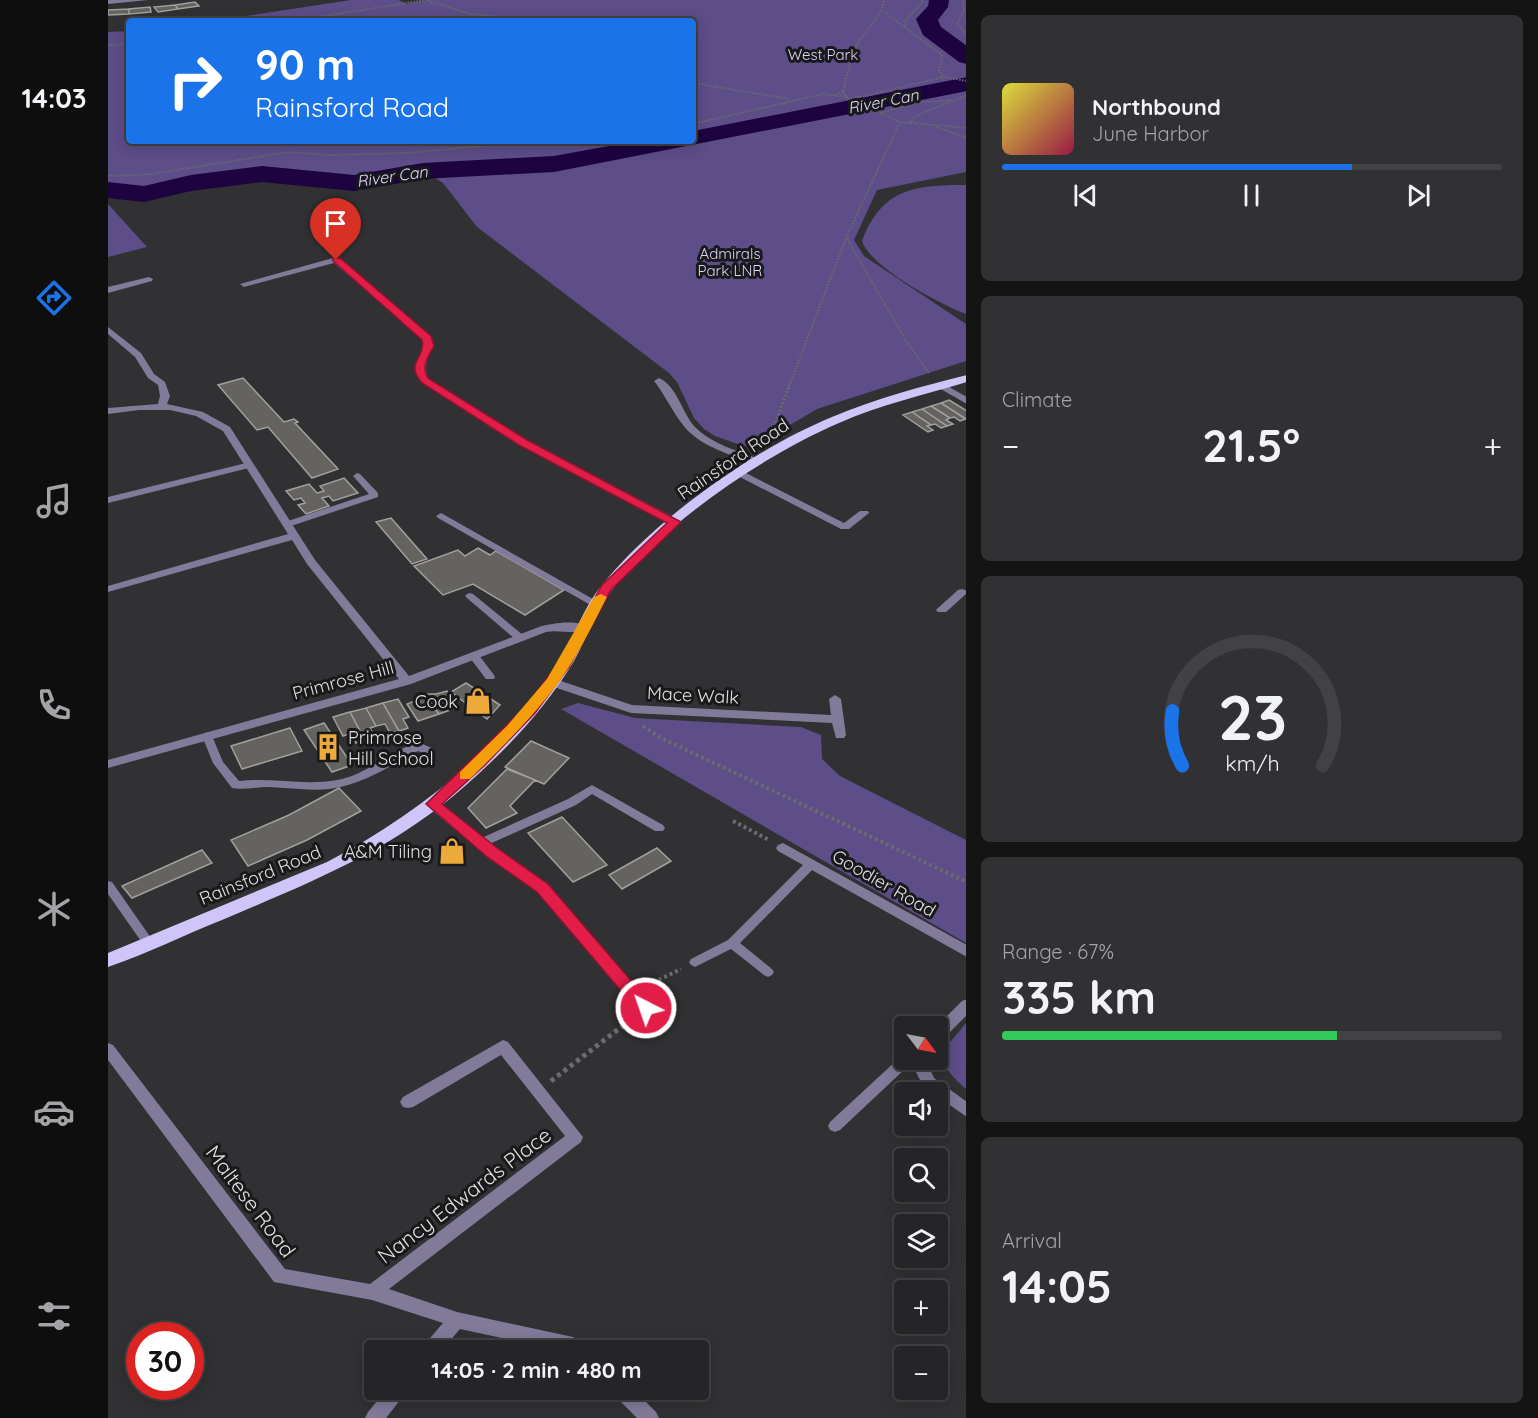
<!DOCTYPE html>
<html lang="en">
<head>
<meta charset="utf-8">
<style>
	:root { --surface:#252426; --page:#313032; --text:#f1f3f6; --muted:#a3a4a7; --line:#424143; --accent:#1a73e8 }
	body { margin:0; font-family:Quicksand,sans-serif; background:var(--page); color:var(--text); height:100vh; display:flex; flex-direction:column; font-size:22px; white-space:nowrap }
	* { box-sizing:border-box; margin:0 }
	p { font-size:20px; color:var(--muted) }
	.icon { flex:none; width:33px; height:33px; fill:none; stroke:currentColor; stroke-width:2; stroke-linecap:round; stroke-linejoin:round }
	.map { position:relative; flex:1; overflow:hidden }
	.panel { display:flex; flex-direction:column; gap:15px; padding:15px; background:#141415; width:572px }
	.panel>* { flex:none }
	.guide { position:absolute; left:18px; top:18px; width:570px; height:126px; border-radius:6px; box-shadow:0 3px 15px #0003,0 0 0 2px var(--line); background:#1a73e8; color:#fff; overflow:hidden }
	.needle { width:39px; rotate:122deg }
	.buttons { position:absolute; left:786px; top:1016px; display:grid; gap:12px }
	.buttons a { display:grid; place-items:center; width:54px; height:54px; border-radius:6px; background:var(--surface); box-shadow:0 3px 15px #0003,0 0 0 2px var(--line); font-size:30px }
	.speed { position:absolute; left:18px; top:1322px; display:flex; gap:12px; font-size:30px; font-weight:700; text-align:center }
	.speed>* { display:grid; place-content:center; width:78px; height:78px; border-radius:50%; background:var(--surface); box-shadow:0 3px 15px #0003,0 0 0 2px var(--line); line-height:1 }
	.speed .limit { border:9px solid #d22; background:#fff; color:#111 }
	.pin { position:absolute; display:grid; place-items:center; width:51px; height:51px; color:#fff; margin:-62px -26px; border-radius:50% 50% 50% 0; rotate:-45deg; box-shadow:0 0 6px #0007 }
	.pin .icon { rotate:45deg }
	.me { position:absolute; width:66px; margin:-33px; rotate:319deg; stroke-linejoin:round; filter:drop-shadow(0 0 4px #0008) }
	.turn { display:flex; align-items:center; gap:21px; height:126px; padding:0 30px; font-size:27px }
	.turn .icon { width:78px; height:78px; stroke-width:2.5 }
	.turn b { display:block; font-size:42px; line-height:51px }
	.big { font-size:45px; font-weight:800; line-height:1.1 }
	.panel .tile { flex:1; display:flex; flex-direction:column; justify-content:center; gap:9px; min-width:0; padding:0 21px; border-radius:9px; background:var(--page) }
	.panel .dial { align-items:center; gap:0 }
	.dial svg { height:156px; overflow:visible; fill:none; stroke:var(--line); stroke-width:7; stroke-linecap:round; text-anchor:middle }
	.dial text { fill:var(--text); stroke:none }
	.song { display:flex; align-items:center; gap:18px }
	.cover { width:72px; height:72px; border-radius:9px; background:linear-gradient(135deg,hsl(60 70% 55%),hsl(340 70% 35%)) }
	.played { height:6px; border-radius:3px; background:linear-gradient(90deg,var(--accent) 70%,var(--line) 70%) }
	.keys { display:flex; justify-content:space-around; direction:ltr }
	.heat { display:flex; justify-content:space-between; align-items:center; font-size:33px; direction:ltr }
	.charge { height:9px; border-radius:4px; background:linear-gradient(90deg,#34c759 67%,var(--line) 0) }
	.trip { position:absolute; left:256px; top:1340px; width:345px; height:60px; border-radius:6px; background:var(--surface); box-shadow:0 3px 15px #0003,0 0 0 2px var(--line); font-weight:800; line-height:60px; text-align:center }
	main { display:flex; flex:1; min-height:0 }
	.dock { display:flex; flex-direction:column; width:108px; justify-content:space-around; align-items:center; background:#0f0e0f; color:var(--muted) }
	.dock .icon { width:42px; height:42px }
	.dock .active { color:var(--accent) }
	.dock b { font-size:27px; color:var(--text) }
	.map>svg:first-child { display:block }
	.green { fill:#5d4d88 }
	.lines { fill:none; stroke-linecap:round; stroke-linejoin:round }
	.river { fill:#1d0340; fill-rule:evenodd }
	.building { fill:#656360; stroke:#a2a09d; stroke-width:1.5 }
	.path-far3 { stroke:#6c6b6d; stroke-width:2; stroke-dasharray:1.5 1.5; stroke-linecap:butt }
	.path-far2 { stroke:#6c6b6d; stroke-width:3; stroke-dasharray:2 2; stroke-linecap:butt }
	.path-far1 { stroke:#6c6b6d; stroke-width:4; stroke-dasharray:3 3; stroke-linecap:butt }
	.path { stroke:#6c6b6d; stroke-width:5; stroke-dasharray:4 4; stroke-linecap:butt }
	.lane { fill:#817a99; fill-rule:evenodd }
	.street { fill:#817a99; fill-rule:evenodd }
	.primary { fill:#d0c5f8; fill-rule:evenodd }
	.route { fill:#e11d48; stroke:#92132f; stroke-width:1.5 }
	.slow { fill:#f59e0b }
	.labels { text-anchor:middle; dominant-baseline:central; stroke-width:6; stroke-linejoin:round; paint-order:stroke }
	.far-park-label { font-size:15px; fill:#dcd4fb; stroke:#19181a }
	.far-water-label { font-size:16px; font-style:italic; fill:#e0d8ff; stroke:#19181a }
	.street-label { font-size:18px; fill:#e0e0e1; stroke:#19181a }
	.poi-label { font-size:18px; fill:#e0e0e1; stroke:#19181a; text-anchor:end }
	.near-street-label { font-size:21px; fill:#e0e0e1; stroke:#19181a }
</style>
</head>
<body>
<main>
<nav class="dock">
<b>14:03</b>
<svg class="icon active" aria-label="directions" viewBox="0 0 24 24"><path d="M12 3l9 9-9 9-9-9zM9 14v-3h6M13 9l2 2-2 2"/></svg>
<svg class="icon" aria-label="music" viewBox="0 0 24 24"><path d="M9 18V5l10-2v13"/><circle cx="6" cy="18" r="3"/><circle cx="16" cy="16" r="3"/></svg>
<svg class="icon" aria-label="phone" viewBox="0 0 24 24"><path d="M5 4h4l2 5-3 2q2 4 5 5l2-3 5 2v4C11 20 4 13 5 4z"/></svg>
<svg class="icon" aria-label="climate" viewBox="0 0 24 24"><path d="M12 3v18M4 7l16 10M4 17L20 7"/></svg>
<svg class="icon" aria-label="car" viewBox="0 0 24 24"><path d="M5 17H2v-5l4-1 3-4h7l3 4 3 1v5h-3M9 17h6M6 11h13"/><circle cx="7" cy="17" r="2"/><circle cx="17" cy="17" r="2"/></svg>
<svg class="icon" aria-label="filters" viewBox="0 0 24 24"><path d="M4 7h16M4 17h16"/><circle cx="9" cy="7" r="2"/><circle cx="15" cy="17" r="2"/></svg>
</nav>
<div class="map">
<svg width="859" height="1418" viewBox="0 0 859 1418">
	<rect width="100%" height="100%" fill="#313033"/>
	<!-- green -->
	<path class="green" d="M243,0H291L298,4L319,0H858V172L769,190L746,240L756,256L858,324V361L709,409L647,446H635L607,436L596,429L586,418L569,382L561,373L369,227L335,183L308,166L243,176H219L174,168L130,171L35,189L0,187V32L21,31V141H585V21H106Z
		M858,185H859L858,314C833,305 762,267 754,241C774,188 807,185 858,185Z
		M0,204L39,247L0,257Z
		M470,703L527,718L693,727L713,735L714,759L732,776L858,840V943L453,709Z
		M858,1023V1089C846,1078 836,1070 833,1053Z"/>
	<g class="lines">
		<!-- river -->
		<path class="river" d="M821,0H841L840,7L830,20L833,27L859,46V64L851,62L815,35L808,19L820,6Z
			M859,77V91L446,172L315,179L246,191L154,182L83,191L36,202L0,198V182L36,186L83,175L154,166L246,175L315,163L446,156L528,141H585V131Z"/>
	</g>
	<!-- building -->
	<path class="building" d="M87,2L91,6L70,9L67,5Z
		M67,5L70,9L50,12L46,7Z
		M42,7L43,12L21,14V9Z
		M21,9V14L0,15V10Z
		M135,378L176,422L186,419L190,422L187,423L230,469L204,478L160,427L149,430L110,385Z
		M841,400L859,411V420L833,403Z
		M833,403L858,419L852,421L846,417L842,418L823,406Z
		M823,406L842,418L838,420L845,424L839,426L814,409Z
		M814,409L839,426L833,428L827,424L823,425L804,412Z
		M804,412L823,425L819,426L825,430L820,432L795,415Z
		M236,478L250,493L225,501L221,496L214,498L221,506L198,514L190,505L197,503L193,498L186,500L178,491L201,484L209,493L216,491L212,486Z
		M283,518L319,559L304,564L268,522Z
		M370,548L382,555L388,551L456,590L417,615L365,584L335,595L306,566L350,550L357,556Z
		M358,683L392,705L379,719L343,692Z
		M339,691L351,707L331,714L316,694H328Z
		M316,694L331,714L310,721L299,704L309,700L311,695Z
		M290,699L301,717L295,719L300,728L291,731L275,703Z
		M275,703L291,731L282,733L277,724L268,726L258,708Z
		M258,708L268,726L262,728L267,737L257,740L242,712Z
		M242,712L257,740L248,743L243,733L235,736L225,717Z
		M216,723L244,765L224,772L196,730Z
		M182,728L194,751L134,769L123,746Z
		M423,741L461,758L436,784L397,767Z
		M399,769L427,780L402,806L409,813L378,828L360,808Z
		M231,788L253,811L199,840L140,866L123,840L181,815Z
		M454,817L499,865L465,882L420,833Z
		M549,848L563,861L514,889L501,875Z
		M94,850L104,863L24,898L14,886Z"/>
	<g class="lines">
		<!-- path-far3 -->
		<path class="path-far3" d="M317,0L363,14L428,21
			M855,0L856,11L849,24L859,35
			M776,12L834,55L831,71L836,77
			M184,21L318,0
			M797,26L798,20L816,0
			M0,45L21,44
			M585,83L681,99
			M725,95L735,92
			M739,98L792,122L859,128
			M743,99L836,77L859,81
			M774,113L804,103L844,100
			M801,123L810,115L859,95
			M585,124L715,94L739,97L735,92C739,74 742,57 751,41C760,27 774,17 776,0
			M828,127L859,138
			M0,176L43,174L181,152L220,155L298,153L428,141
			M739,239L799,342L821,373
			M680,389L738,238L792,122"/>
		<!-- path-far2 -->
		<path class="path-far2" d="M663,434L681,387"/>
		<!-- path-far1 -->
		<path class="path-far1" d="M535,726L553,738L859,882
			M625,821L661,840
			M540,985L573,969"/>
		<!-- path -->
		<path class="path" d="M443,1081L525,1018"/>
		<!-- lane -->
		<path class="lane" d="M142,462L146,465L145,467L0,503V497Z
			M249,473L252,474L270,493V497L183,526H177L175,524L177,522L261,494L245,476Z
			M333,513L492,603L494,605L492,607H486L330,518L328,516Z
			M362,593L365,594L415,635L416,637L415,639H407L359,598L357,596L359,594Z
			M366,653L370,654L386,675L387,677L386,679H378L362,658L361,656Z
			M99,732L104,736L115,762L131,781C165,777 200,787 234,779C262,772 283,751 310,742L326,749L327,752L322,756L310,751C282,766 254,785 221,789C201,791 181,788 161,787C149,787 135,790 124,788L105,763L94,736Z
			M484,785L555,825L557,828L555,831H547L484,794L468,805L377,846H369L367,843L369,840L460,799Z
			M703,860L707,861L709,864L707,867L632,943L664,969L666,972L664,975L660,977L656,975L623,949L587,967L583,965L581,962L583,959L620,940L699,861Z
			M0,881L4,882L43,938L45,941L43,944L39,946L35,944L0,894Z
			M796,1058L816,1059L818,1062L816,1066L797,1069L732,1130L727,1132L722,1130L720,1126L722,1122L789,1060Z"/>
		<!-- street -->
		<path class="street" d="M0,0H40L0,4Z
			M225,258H231L322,336C327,351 312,364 321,379L418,440L571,520L572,522L571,524H563L412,444L315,383L308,370L314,350L315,339L226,263L136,287L132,284Z
			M41,277L45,279L44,281L0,293V287Z
			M0,327L33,353L46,374L57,382L62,396L59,404L95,412L122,427L207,560L301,676L431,627C445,623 470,619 482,628C472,636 451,629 438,632L303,684L0,768V760L291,679L199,564L184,540L0,592V586L180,534L115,431L88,416L62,410H31L0,414V408L50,404L52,396L50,385L40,378L27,357L0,334Z
			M551,378C569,386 574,413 587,427C605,445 631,451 654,460V464C646,465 636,460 627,457C608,449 588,442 575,425C564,411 557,395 546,381Z
			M834,383L859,397V404L831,388V384Z
			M634,471L736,523L752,511H760L761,513L741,529H733L630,476V472Z
			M854,589L859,591L858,594L838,612H830L828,610L830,608L850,590Z
			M444,678L524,705L723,715L721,699L727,695L733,699L738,735L736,738H728L724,723L523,713L440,685L438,682L440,679Z
			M325,800L330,801L388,849L440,884L543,1004L545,1008L543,1012L538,1014L533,1012L430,892L378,855L320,807L319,804L320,801Z
			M675,843L859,945V957L670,851L668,848L670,845Z
			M859,999V1015L835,1039L830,1041L829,1026L854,1001Z
			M395,1040L400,1042L475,1137L473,1142L281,1289L349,1312L465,1337L477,1344L480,1350H450L352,1329L334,1350H314L317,1344L335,1323L264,1300L166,1282L0,1060V1043L5,1045L177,1269L262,1284L457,1136L393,1055L305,1107L300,1108L295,1107L292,1102L295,1097Z
			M805,1059H821L819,1062L826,1078L859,1102V1117L830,1097V1092C814,1092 810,1074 803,1062Z
			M279,1389H299L296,1395L278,1418H257L260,1412Z
			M503,1389H525L548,1412L551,1418H529L506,1395Z"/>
		<!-- primary -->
		<path class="primary" d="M859,375V382C816,395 772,405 731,423C654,456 555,524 504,590C487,611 479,638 466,661C438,708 398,750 357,786C283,851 203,882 114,920C76,935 39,954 0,967V953L219,862C309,815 390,750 448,666C466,640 474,608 495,584C548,518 646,449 724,417C767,399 814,386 859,375Z"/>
	</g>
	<!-- route -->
	<path class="route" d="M225,258H232L323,336L326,346C320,357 312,368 321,379L419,440L573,522L503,590L461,667L427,713L377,765L334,804L389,848L440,884L543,1004L546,1008L543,1013H532L429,892L378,856L318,804L418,706L449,665L494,585L559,523L411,445L314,383C296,362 318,359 314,340L225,261Z"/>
	<!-- slow -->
	<path class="slow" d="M493,594L499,597C483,628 468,659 448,686C422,720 392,749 362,779H352V772L399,726L439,679L486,597Z"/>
	<!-- icons -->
	<defs>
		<symbol id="shop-bare" viewBox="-9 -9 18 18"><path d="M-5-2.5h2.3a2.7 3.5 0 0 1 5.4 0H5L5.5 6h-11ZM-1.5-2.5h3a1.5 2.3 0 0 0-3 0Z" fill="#ebaa39" stroke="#19181a" stroke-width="2.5" paint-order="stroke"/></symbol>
		<symbol id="building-bare" viewBox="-9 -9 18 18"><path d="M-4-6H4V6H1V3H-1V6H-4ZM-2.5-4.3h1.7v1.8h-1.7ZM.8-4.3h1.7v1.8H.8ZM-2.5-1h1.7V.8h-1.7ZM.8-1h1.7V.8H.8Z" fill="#ebaa39" stroke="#19181a" stroke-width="2.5" paint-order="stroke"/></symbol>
	</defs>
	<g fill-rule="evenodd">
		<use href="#shop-bare" x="351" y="682" width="38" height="38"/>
		<use href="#building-bare" x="201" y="728" width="38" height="38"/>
		<use href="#shop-bare" x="325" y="832" width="38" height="38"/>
	</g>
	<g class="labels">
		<!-- far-park labels -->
		<g class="far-park-label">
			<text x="715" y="54">West Park</text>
			<text x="622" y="253">Admirals<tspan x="622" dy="17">Park LNR</tspan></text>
		</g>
		<!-- far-water labels -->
		<g class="far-water-label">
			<text transform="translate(775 101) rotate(-11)">River Can</text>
			<text transform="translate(284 176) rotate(-8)">River Can</text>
		</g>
		<!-- street labels -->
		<g class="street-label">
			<text transform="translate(625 459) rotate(-34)">Rainsford Road</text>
			<text transform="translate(235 680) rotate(-15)">Primrose Hill</text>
			<text transform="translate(585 695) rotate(3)">Mace Walk</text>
			<text transform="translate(152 875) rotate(-22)">Rainsford Road</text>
			<text transform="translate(776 883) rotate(30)">Goodier Road</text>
		</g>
		<!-- poi labels -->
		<g class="poi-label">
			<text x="350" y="701">Cook</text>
			<text x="240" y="737" text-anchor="start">Primrose<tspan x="240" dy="21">Hill School</tspan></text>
			<text x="324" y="851">A&amp;M Tiling</text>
		</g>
		<!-- near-street labels -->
		<g class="near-street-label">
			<text transform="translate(356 1195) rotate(-37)">Nancy Edwards Place</text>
			<text transform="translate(143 1201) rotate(53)">Maltese Road</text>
		</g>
	</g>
</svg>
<div class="buttons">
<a><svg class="needle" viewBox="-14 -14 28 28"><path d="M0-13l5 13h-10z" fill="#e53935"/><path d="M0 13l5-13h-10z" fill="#a3a4a7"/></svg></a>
<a><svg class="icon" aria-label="sound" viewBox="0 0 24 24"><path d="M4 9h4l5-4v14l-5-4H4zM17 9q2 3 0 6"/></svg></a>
<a><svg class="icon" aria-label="search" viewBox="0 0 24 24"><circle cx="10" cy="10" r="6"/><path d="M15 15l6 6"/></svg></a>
<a><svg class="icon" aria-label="layers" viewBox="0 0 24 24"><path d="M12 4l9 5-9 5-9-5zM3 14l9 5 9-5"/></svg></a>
<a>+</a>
<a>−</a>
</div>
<div class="speed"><div class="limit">30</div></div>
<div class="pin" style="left:228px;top:260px;background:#d93025"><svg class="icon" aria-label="arrive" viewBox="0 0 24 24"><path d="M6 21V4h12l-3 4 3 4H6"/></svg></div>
<svg class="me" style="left:538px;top:1008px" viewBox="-20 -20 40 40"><circle r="17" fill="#e11d48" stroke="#fff" stroke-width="3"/><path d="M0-11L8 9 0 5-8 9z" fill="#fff"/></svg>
<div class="trip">14:05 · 2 min · 480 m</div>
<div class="guide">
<div class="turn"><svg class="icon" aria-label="right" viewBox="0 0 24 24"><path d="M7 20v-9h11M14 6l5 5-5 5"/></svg><div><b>90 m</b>Rainsford Road</div></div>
</div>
</div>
<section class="panel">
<div class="tile">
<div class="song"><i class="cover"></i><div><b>Northbound</b><p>June Harbor</p></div></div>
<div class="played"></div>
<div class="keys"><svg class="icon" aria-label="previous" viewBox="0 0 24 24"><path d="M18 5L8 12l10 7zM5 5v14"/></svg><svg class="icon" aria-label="pause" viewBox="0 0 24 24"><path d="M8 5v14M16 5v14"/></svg><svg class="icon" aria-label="next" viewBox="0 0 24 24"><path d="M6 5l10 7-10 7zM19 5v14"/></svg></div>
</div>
<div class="tile"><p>Climate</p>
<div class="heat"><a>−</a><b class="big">21.5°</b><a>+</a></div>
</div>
<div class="tile dial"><svg viewBox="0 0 100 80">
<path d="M14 69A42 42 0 1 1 86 69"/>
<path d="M14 69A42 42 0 0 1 9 41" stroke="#1a73e8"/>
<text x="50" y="56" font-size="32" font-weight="700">23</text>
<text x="50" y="72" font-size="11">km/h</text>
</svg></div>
<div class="tile"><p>Range · 67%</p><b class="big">335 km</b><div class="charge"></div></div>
<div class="tile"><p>Arrival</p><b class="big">14:05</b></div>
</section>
</main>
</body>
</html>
